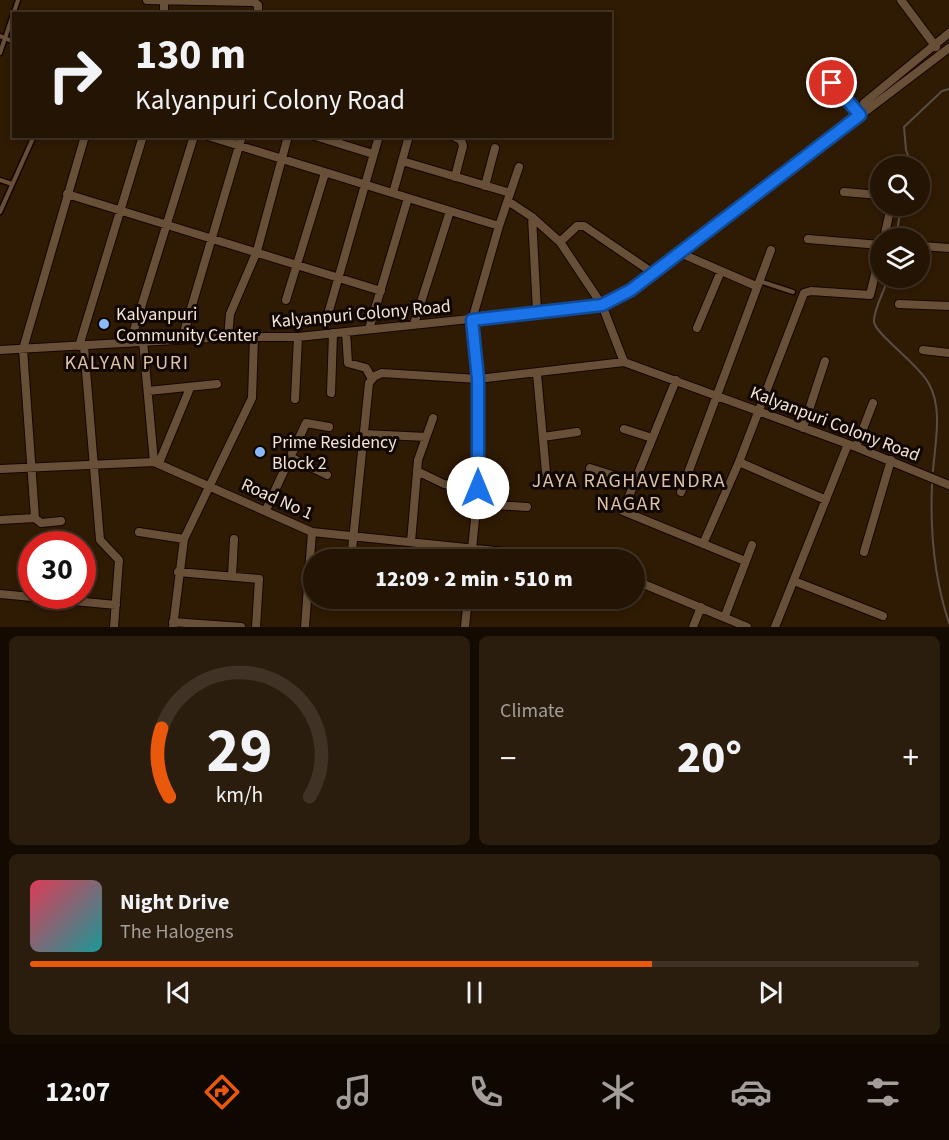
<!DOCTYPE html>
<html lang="en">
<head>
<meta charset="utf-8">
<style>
	:root { --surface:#231403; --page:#2b1d0d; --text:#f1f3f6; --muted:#a39e9a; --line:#403325; --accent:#ea580c }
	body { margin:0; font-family:"Source Sans 3",sans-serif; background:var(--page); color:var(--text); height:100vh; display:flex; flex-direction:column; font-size:22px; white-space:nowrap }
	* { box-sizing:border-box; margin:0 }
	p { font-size:20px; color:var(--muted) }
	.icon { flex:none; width:33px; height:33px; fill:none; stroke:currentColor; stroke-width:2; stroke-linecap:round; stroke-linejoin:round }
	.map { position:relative; height:627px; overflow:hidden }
	.sheet { display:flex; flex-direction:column; gap:9px; padding:9px; background:#130b02; flex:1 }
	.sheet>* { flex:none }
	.banner { position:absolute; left:12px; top:12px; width:600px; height:126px; border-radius:0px; box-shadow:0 3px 9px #0003,0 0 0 2px var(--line); background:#231403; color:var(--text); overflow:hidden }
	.controls { position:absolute; left:870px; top:156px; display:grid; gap:12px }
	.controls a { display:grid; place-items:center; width:60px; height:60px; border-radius:50%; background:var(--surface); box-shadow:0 3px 9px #0003,0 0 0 2px var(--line); font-size:30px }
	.speed { position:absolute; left:18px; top:531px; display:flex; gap:12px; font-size:30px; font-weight:700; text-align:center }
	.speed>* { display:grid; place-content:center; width:78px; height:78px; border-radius:50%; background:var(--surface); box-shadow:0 3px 9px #0003,0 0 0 2px var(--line); line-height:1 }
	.speed .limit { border:9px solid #d22; background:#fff; color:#111 }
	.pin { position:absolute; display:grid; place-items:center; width:51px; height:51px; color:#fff; margin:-26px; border:3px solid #fff; border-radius:50%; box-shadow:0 2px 6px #0007 }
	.me { position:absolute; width:66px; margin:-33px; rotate:0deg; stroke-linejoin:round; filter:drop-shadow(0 0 4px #0008) }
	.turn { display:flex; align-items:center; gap:21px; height:126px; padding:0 24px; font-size:27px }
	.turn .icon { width:78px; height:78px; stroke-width:2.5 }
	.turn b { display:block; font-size:42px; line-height:51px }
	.big { font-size:45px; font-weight:800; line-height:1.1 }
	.sheet .card { flex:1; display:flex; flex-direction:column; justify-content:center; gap:9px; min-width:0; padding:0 21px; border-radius:9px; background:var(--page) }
	.sheet .dial { align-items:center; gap:0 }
	.dial svg { height:156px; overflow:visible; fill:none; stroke:var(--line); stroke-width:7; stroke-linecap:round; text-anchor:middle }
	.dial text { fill:var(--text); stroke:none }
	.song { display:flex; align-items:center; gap:18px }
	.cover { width:72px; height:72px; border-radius:9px; background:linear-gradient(135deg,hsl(350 70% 55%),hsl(180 70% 35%)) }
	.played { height:6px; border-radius:3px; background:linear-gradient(90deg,var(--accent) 70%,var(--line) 70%) }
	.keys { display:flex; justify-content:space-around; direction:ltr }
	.heat { display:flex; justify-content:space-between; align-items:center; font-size:33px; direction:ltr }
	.sheet .tiles { flex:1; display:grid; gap:9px; grid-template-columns:1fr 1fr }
	.card:last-child { grid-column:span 2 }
	.trip { position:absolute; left:303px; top:549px; width:342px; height:60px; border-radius:30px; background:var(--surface); box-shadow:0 3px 9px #0003,0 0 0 2px var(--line); font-weight:800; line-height:60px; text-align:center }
	.tabs { display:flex; height:96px; justify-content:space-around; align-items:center; background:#0e0801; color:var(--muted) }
	.tabs .icon { width:42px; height:42px }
	.tabs .current { color:var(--accent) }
	.tabs b { font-size:27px; color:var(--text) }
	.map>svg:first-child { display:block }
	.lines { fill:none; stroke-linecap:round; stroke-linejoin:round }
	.stream { stroke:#584d43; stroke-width:2 }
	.lane-casing { stroke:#160400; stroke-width:7 }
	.street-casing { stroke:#160400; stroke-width:10 }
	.lane { stroke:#685038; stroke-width:4 }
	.street { stroke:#685038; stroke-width:8 }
	.route-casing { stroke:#114b97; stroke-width:15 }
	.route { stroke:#1a73e8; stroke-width:10 }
	.poi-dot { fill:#8abafc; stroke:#100702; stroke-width:2 }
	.labels { text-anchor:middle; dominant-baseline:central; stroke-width:6; stroke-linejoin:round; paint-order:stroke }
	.poi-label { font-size:18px; fill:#f3e4d7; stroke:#100702; text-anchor:start }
	.street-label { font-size:18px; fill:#f3e4d7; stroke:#100702 }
	.neighbourhood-label { font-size:20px; letter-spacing:1.5px; fill:#dec2a7; stroke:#100702 }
</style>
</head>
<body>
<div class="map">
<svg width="949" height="627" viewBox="0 0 949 627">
	<rect width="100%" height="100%" fill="#2f1a04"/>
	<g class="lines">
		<!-- stream -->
		<path class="stream" d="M912,166L906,150L904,127L942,91L949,89
			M896,238L901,206
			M888,278C885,290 873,310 874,322C876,335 919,364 929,384C943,409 935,443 933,471
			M932,484C930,531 934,578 949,623"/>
		<defs>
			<path id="lane" d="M0,36L14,42
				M0,53L18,0
				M0,180L12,184
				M0,212L34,136
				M759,281L793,292"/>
			<path id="street" d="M147,0L254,2L258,5V14
				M901,0L936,47
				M164,1V14
				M818,67L860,115
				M865,112L864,103L949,33
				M208,136L499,226
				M315,136L373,154
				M453,136L461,140L463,146L455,177
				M402,161L510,193
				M485,186L495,148
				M844,192L880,195
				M393,193L409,136
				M67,194L381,291
				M508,201L532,217L560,242L602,305L624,362
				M532,217L537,311
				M884,238L891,206
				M808,239L880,245
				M560,242L577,226H584L653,273
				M922,246L949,248
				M680,253L756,286
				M286,300L325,173
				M899,304L949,306
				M328,314L379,136
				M414,324L450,211
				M697,328L721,271
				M369,329L408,198
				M346,332L348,363L366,368L372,379
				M228,337L230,314L257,251L288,136
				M182,339L242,136
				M143,341L154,462
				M130,343L194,136
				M79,346L143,136
				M84,346L100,540L119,560L114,627
				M0,350L228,337H298L602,305L631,290L949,48
				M923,350L949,353
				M537,374L547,483
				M676,380L623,511L745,561
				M148,391L217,384
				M331,393L333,333
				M295,399L298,337
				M803,428L825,361
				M624,429L652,438
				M364,434L426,437
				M543,437L577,432
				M856,447L873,403
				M290,457L327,475
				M739,462L826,500
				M159,463L190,388
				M590,468L634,482
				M0,469L154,462L312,532L583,560
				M417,471L444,484L478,488
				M681,492L771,250
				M477,504L527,507
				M266,510L306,423L329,427
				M35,518L23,349L85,136
				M0,520L35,518L41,523L61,521
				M139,532L184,539
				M411,542L418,460L433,418
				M703,544L739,462L804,293L811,291L870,295L880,254
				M864,552L891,460
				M351,560L369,383L375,376L382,373L478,379L624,362L856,447L949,485
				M471,560L478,488V379L472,320L499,226L519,167
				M178,572L259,579L256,627
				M232,576L234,539
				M634,580L747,627
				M794,581L883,616
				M0,594L116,605
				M447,598L552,606
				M725,616L752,545
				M173,622L241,627
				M173,627L184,539L252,398L254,337
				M305,627L312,532
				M465,627L468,598
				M693,627L701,607
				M775,627L848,444"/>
		</defs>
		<!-- lane casing -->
		<use href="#lane" class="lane-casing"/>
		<!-- street casing -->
		<use href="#street" class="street-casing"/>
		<!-- lane -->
		<use href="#lane" class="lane"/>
		<!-- street -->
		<use href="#street" class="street"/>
	</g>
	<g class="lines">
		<defs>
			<path id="route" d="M478,488V379L472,320L602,305L631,290L860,115L832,83"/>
		</defs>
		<!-- route casing -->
		<use href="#route" class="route-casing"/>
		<!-- route -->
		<use href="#route" class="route"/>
	</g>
	<!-- markers -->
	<g class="poi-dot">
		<circle cx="104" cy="324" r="6"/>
		<circle cx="260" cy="452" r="6"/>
	</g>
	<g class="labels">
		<!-- poi labels -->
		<g class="poi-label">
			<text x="116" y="314">Kalyanpuri<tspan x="116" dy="21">Community Center</tspan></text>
			<text x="272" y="442">Prime Residency<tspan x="272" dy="21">Block 2</tspan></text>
		</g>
		<!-- street labels -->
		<g class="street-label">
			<text transform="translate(361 314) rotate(-5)">Kalyanpuri Colony Road</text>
			<text transform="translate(835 424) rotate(21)">Kalyanpuri Colony Road</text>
			<text transform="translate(277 499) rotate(24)">Road No 1</text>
		</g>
		<!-- neighbourhood labels -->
		<g class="neighbourhood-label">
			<text x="127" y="363">KALYAN PURI</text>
			<text x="629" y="481">JAYA RAGHAVENDRA<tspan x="629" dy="23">NAGAR</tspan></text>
		</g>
	</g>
</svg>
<div class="controls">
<a><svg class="icon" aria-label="search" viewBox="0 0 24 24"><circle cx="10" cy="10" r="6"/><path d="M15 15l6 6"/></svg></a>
<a><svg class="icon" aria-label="layers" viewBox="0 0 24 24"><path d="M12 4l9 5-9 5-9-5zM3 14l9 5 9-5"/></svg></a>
</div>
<div class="speed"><div class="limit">30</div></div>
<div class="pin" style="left:832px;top:83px;background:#d93025"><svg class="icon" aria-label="arrive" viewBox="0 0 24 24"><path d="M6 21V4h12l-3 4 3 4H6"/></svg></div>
<svg class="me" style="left:478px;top:488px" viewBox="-20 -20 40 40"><circle r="19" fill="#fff"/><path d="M0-13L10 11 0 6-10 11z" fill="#1a73e8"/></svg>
<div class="trip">12:09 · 2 min · 510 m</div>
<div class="banner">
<div class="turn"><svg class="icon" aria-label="right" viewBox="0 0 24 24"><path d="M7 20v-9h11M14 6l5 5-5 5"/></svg><div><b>130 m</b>Kalyanpuri Colony Road</div></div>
</div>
</div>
<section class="sheet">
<div class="tiles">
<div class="card dial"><svg viewBox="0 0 100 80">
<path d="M14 69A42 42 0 1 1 86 69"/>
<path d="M14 69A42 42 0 0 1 10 34" stroke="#ea580c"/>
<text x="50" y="56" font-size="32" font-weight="700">29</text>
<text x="50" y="72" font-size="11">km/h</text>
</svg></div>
<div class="card"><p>Climate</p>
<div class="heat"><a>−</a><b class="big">20°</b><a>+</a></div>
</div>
<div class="card">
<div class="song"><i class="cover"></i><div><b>Night Drive</b><p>The Halogens</p></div></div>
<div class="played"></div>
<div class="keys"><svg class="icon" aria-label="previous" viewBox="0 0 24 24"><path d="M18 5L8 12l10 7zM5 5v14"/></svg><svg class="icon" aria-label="pause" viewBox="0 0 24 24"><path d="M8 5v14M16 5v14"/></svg><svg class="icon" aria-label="next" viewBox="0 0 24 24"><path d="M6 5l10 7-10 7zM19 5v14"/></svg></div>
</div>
</div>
</section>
<nav class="tabs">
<b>12:07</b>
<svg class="icon current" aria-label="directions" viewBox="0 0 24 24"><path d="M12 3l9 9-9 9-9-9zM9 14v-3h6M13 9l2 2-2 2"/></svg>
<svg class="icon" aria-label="music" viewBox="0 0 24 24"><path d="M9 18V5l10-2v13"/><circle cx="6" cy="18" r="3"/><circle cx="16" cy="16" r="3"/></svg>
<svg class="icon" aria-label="phone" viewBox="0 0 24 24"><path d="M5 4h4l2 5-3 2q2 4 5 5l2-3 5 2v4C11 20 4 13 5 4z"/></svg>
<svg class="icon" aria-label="climate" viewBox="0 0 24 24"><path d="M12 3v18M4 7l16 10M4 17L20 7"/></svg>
<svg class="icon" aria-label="car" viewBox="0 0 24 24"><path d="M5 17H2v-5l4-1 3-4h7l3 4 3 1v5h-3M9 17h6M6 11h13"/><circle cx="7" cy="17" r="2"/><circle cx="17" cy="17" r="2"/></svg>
<svg class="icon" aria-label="filters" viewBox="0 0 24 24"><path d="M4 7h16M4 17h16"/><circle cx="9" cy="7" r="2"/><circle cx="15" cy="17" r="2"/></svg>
</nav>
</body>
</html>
